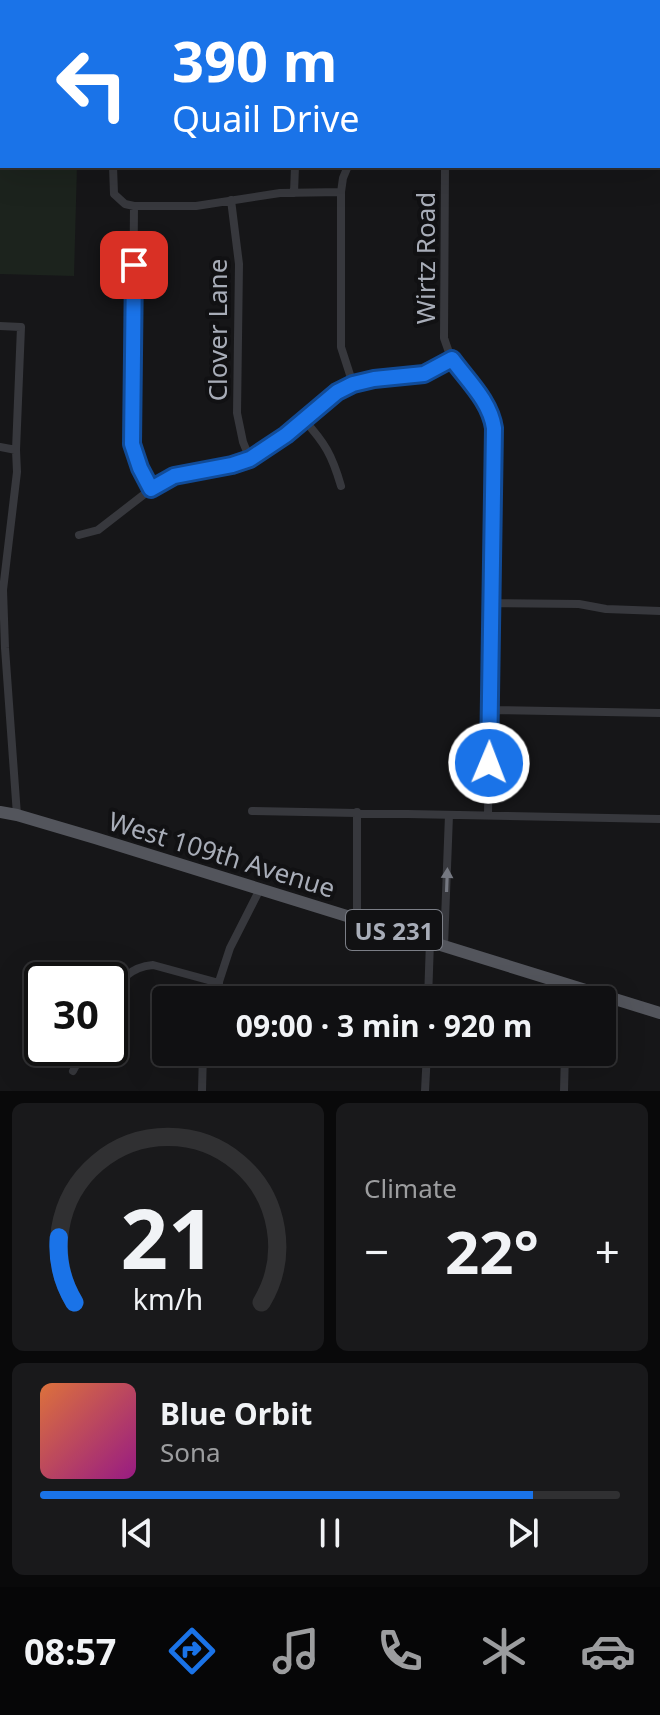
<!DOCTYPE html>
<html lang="en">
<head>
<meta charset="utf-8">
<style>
	:root { --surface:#101012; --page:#19191b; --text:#f1f3f6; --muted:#9c9d9f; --line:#303032; --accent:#1a73e8 }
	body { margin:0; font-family:"Noto Sans",sans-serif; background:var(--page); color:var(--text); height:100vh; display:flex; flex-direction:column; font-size:30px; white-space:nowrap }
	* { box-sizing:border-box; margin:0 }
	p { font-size:26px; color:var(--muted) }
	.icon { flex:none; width:44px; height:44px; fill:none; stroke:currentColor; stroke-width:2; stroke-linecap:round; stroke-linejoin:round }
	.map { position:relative; height:1091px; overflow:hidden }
	.panel { display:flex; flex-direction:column; gap:12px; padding:12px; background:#09090a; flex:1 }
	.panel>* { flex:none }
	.top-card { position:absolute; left:0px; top:0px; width:660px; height:168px; box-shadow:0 8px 32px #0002,0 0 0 2px var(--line); background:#1a73e8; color:#fff; overflow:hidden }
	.speed { position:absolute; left:24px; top:962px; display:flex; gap:16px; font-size:40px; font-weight:700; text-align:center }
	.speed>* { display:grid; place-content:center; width:104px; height:104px; border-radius:50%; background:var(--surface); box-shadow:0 8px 32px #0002,0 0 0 2px var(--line); line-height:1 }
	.speed .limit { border:4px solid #111; border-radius:12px; background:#fff; color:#111 }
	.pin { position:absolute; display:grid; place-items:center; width:68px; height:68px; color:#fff; margin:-34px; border-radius:16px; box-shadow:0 4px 12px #0006 }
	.me { position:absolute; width:88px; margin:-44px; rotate:1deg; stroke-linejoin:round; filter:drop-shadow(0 0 6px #0008) }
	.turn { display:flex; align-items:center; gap:28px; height:168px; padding:0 40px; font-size:36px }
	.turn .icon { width:104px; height:104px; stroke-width:2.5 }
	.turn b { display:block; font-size:56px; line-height:68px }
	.big { font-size:60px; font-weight:700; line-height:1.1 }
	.panel .tile { flex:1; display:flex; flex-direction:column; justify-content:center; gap:12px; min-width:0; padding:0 28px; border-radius:12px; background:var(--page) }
	.panel .dial { align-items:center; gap:0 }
	.dial svg { height:208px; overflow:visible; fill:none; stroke:var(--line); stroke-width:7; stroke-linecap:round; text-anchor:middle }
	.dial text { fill:var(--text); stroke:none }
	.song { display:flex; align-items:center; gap:24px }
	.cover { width:96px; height:96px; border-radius:12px; background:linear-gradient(135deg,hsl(20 70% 55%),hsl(310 70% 35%)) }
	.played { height:8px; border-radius:4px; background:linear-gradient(90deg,var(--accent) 85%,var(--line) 85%) }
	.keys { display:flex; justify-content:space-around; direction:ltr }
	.heat { display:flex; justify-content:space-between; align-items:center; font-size:44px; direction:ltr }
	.panel .tiles { flex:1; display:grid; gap:12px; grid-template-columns:1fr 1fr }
	.tile:last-child { grid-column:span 2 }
	.trip { position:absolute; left:152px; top:986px; width:464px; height:80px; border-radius:8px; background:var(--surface); box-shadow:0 8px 32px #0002,0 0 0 2px var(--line); font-weight:700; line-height:80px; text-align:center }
	.tab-bar { display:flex; height:128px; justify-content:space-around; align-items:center; background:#060607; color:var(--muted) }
	.tab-bar .icon { width:56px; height:56px }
	.tab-bar .active { color:var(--accent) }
	.tab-bar b { font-size:36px; color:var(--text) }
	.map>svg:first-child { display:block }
	.green { fill:#1c231d }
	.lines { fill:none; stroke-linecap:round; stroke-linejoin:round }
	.street { stroke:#37383d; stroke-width:8 }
	.primary { stroke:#53555c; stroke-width:12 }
	.oneway { fill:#757881 }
	.route-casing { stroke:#114b97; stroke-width:20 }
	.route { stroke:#1a73e8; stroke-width:14 }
	.labels { text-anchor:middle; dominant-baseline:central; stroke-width:8; stroke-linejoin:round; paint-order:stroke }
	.shield { fill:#111113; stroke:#7b7e86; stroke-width:2 }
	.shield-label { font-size:24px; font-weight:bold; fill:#a8adb8 }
	.street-label { font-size:26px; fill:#a8adb8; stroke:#111113 }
</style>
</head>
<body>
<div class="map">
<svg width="660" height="1091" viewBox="0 0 660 1091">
	<rect width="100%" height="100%" fill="#161618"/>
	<!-- green -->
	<path class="green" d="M2,19V166H77L74,276L0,274V80Z"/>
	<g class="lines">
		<!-- street -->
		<path class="street" d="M119,2V0
			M126,2L127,0
			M297,2V0
			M317,2V0
			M410,2V0
			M113,166L114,194L125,204L134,206H196L280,193L341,192
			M348,166L343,178L341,192V347L353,384
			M445,166L444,338C447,346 449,355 454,362C469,385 489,401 494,428L488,815
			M294,193L295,166
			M231,200L239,264L237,413L243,442L250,459
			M134,206L132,444L140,468L151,489
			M0,326L21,327L16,450L17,472L3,590L5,648L17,815
			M304,420C325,443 332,455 341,486
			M0,447L16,450
			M79,535L98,530L151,489L174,476L232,465L250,459L286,435L337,392L353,384L374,379L424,374L438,368L452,359
			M491,603L579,604L606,609L660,611
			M490,710L660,713
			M252,811L660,819
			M357,919V812
			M444,946L449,815
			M110,999C120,980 130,967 153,965L219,983
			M213,1000L230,948L260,889
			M428,1000L430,941
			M566,1000L567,984
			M73,1071L85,1048
			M202,1091L203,1052
			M425,1091L427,1052
			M564,1091L565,1052"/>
		<!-- primary -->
		<path class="primary" d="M0,812L17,815L95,838L660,1013"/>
	</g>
	<!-- one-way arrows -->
	<defs><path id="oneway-solid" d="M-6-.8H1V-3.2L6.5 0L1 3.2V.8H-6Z" transform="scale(2)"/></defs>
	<use class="oneway" href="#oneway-solid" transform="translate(447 880) rotate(-88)"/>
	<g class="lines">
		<defs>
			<path id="route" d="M134,265L132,444L140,468L151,489L174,476L232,465L250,459L286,435L337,392L353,384L374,379L424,374L452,359C468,381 490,401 494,428L489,763"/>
		</defs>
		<!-- route casing -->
		<use href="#route" class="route-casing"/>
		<!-- route -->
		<use href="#route" class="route"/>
	</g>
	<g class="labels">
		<!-- shield labels -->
		<rect class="shield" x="346" y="910" width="96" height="40" rx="6"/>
		<g class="shield-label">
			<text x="394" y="930">US 231</text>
		</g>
		<!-- street labels -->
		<g class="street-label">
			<text transform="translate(425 258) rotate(-90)">Wirtz Road</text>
			<text transform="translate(217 330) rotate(-90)">Clover Lane</text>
			<text transform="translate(222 854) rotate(17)">West 109th Avenue</text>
		</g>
	</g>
</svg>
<div class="speed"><div class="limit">30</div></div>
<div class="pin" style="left:134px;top:265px;background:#d93025"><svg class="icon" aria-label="arrive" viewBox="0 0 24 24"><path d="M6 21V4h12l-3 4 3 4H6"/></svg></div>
<svg class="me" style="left:489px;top:763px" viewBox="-20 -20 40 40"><circle r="17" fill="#1a73e8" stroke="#fff" stroke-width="3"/><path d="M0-11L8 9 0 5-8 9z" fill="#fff"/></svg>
<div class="trip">09:00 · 3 min · 920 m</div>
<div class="top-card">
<div class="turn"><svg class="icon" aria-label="left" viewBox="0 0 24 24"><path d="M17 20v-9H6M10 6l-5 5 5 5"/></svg><div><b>390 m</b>Quail Drive</div></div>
</div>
</div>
<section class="panel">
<div class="tiles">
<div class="tile dial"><svg viewBox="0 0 100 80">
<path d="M14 69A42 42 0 1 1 86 69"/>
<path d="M14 69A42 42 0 0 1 8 44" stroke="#1a73e8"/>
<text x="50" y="56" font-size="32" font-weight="700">21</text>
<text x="50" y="72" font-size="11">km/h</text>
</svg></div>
<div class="tile"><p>Climate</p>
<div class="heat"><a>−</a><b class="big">22°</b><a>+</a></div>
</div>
<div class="tile">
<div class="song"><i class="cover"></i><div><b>Blue Orbit</b><p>Sona</p></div></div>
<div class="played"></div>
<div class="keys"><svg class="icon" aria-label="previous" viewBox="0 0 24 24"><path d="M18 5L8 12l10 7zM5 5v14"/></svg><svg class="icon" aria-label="pause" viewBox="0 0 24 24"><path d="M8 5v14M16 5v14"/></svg><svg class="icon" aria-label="next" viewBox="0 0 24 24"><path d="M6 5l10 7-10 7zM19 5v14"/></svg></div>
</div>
</div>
</section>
<nav class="tab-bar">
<b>08:57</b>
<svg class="icon active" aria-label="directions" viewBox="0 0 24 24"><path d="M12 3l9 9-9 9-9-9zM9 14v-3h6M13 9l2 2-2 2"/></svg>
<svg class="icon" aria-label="music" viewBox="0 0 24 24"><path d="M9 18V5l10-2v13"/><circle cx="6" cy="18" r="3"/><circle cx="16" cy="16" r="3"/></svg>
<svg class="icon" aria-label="phone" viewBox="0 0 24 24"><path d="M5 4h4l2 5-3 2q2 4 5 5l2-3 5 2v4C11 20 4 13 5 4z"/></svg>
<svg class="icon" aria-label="climate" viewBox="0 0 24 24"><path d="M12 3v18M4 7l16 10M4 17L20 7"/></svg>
<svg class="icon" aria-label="car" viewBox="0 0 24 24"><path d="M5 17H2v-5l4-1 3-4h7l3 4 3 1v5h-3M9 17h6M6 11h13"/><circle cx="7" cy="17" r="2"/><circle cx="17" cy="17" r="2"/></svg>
</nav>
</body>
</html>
